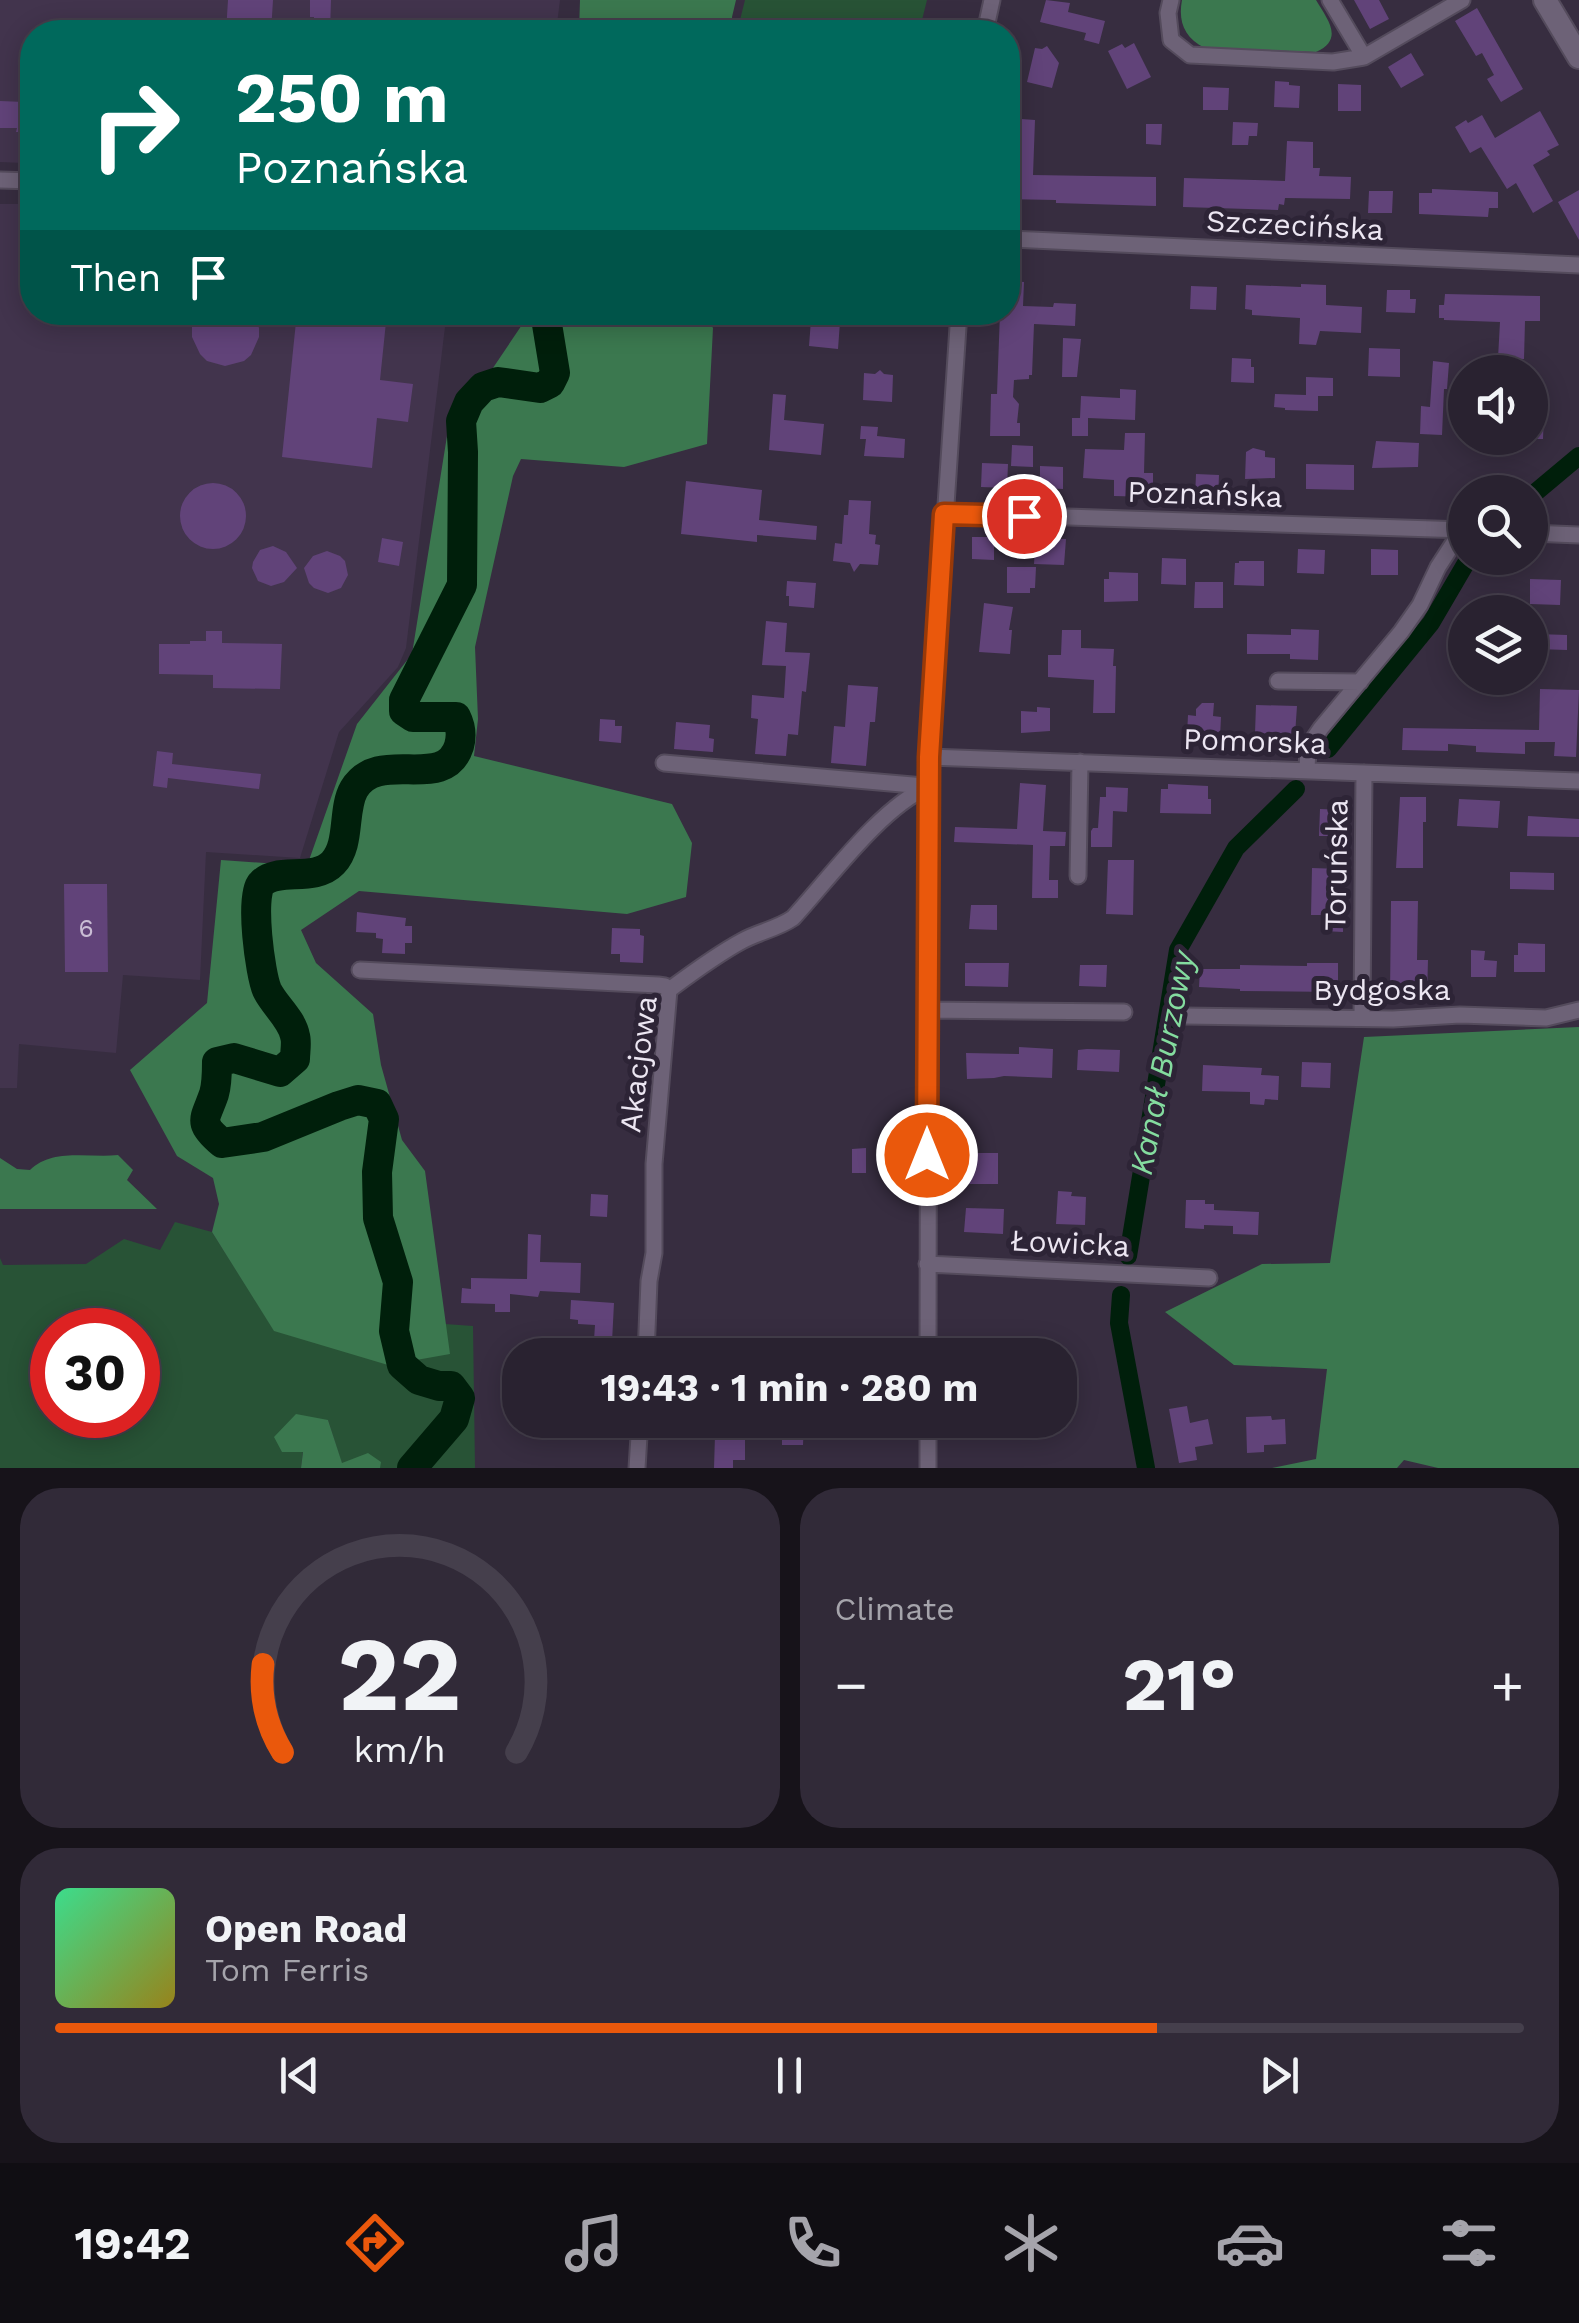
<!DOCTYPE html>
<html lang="en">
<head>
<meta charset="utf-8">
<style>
	:root { --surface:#292230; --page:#312a38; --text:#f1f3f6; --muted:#a5a4ab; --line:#453f4c; --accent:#ea580c }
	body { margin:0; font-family:"Work Sans",sans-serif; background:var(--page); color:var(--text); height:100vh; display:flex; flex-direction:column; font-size:38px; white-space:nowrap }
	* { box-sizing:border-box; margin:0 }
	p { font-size:32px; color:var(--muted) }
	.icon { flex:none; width:55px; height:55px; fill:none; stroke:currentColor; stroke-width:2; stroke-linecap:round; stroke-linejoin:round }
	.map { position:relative; height:1468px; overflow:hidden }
	.panel { display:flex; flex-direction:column; gap:20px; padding:20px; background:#17131a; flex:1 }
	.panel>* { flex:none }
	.banner { position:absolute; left:20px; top:20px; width:1000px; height:305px; border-radius:40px; box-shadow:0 5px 25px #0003,0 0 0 2px var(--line); background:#00695c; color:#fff; overflow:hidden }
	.tools { position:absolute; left:1448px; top:355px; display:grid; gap:20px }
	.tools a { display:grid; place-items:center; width:100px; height:100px; border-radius:50%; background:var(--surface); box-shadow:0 5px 25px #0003,0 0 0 2px var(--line); font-size:50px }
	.speed { position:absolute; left:30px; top:1308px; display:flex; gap:20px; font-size:50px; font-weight:700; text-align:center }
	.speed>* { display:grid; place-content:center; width:130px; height:130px; border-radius:50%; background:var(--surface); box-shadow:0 5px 25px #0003,0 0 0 2px var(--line); line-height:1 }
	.speed .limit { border:15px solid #d22; background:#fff; color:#111 }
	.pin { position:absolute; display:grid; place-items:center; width:85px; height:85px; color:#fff; margin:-42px; border:5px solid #fff; border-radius:50%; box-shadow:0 2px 10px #0007 }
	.me { position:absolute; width:110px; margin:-55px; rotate:0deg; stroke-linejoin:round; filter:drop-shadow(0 0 8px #0008) }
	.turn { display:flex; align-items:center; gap:35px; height:210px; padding:0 50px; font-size:45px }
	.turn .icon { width:130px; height:130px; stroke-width:2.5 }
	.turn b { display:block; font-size:70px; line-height:85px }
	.then { display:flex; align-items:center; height:95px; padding:0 50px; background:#0003; gap:20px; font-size:38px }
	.big { font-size:75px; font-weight:700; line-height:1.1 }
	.panel .tile { flex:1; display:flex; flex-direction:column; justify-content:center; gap:15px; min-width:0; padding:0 35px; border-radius:40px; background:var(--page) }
	.panel .dial { align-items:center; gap:0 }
	.dial svg { height:260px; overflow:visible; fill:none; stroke:var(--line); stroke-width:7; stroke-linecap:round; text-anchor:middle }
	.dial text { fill:var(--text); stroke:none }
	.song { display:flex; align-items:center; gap:30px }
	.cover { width:120px; height:120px; border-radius:15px; background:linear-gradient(135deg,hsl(150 70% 55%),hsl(50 70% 35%)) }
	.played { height:10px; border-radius:5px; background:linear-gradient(90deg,var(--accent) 75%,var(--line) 75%) }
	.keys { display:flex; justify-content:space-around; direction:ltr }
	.heat { display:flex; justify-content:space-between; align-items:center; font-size:55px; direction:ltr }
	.panel .tiles { flex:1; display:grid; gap:20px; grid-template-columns:1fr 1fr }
	.tile:last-child { grid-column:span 2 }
	.trip { position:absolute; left:502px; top:1338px; width:575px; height:100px; border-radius:40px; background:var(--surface); box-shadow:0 5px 25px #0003,0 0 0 2px var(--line); font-weight:700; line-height:100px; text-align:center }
	.tabs { display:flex; height:160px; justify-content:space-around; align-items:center; background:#100e13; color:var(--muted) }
	.tabs .icon { width:70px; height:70px }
	.tabs .selected { color:var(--accent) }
	.tabs b { font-size:45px; color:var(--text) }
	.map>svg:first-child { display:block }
	.built { fill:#42344d }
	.green { fill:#285336; fill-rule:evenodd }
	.forest { fill:#3b784f }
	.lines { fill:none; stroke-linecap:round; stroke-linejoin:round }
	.canal { stroke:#001f0b; stroke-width:18 }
	.river { stroke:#001f0b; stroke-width:30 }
	.building { fill:#614379 }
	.street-casing { stroke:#544b5c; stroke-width:19 }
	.secondary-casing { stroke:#544b5c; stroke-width:26 }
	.street { stroke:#6d6277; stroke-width:15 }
	.secondary { stroke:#6d6277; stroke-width:22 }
	.route-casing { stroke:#983908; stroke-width:25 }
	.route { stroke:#ea580c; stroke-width:18 }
	.labels { text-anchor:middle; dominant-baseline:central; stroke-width:10; stroke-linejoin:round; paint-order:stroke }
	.number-label { font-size:25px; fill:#c9bdd4 }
	.street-label { font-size:30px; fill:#ece6f2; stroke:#2d2436 }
	.water-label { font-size:32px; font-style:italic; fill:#84dc9f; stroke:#2d2436 }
</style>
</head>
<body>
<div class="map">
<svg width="1579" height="1468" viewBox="0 0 1579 1468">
	<rect width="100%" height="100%" fill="#372d40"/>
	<!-- built -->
	<path class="built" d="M0,0H560L556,32H32V312L460,313L445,327L406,648L398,667L339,732L300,858L206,852L200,980L123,975L116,1053L19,1044L17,1088H0V204H21L23,163L0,162Z"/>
	<!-- green -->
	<path class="green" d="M745,0H927L919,32H737Z
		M175,1222L212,1232L275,1331L445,1324L473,1326L475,1468H380V1462L342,1464L328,1420L303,1451L301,1468H0V1258L3,1265L86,1264L124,1239L160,1250ZM52,1330H138V1415H52Z"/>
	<!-- forest -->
	<path class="forest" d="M580,0H736L732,17L733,32H579Z
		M1182,0H1316C1327,19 1345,39 1316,52L1205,48C1184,38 1178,21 1182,0Z
		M530,313H703L713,328L707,444L624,467L521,459L513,476L475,647L478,719L474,756L672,804L692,843L686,897L627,914L359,891L301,930L316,963L373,1014L381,1065L402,1140L425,1171L450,1354L388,1365L274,1331L212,1232L219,1204L213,1178L177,1156L130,1070L207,1003L221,860L307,866L357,724L412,654L447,436Z
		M1579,1027V1468H1438L1404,1460L1397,1468H1272L1316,1459L1327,1369L1234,1365L1165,1312L1262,1264L1330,1263L1364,1037Z
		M118,1155L133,1170L127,1180L157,1209H0V1158L17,1169L30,1170C52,1148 89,1158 118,1155Z
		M296,1414L328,1420L342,1463L368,1453L381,1462L380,1468H301L303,1452H282L274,1437Z"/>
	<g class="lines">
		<!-- canal -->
		<path class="canal" d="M1530,497L1579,456
			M1328,749L1431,623L1469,558
			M1128,1256L1178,950L1236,848L1296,789
			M1121,1295L1119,1323L1146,1468"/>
		<!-- river -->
		<path class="river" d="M412,1468L454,1419L460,1398L451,1386H439L419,1380L402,1365L394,1331L398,1282L378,1218L377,1172L384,1119L377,1104L358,1100L339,1106L263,1137L222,1143C197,1122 205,1120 214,1094C217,1084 217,1072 217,1062L234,1058L280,1072L295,1059C295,1052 297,1042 295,1036C292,1019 274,1005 267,990C260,974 250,896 261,884C276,866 314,883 333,863C351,844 342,810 354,789C379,747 444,793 459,746C462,735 461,727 456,717H413L404,711V700L462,585L463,452L461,421L469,402L483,387L498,382L540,388L550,383L555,373L545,312"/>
	</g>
	<!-- building -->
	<path class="building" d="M228,0H273L271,32H226Z
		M310,0H331L330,32H314V17H310Z
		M1046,0L1070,3L1068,12L1105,21L1099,44L1084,40L1086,33L1040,22Z
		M1354,0H1379L1389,19L1370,29Z
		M1477,8L1523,89L1501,102L1487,79L1494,75L1482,53L1476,56L1455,21Z
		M1134,43L1151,77L1127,89L1108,51L1122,44L1125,48Z
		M1047,46L1059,63L1052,88L1027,82L1035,48L1042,49Z
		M1411,53L1424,75L1401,88L1388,67Z
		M1275,81L1289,82V85L1300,86L1299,108L1274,107Z
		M1338,84L1361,85V111H1338Z
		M1203,87L1229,88L1228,110H1203Z
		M0,101L24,102V109H32V132H16L17,128H0Z
		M1540,111L1559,145L1547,151L1550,155L1533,165L1553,201L1533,213L1516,183L1507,189L1481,147L1470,153L1455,127L1466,120L1468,123L1482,115L1495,138Z
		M1021,119L1035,120L1033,175L1156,177V206L1056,203V200L1010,199L1015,142H1020Z
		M1233,122L1258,123L1257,136H1249L1248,145H1232Z
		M1146,124H1162L1161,145L1146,144Z
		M1287,141L1313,142V168H1320L1319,176L1351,177L1350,199L1285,198L1284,205L1279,204L1278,210L1183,207L1184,178L1285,181Z
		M1432,189L1498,192V208H1489L1488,217L1419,214V193H1432Z
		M1579,190V240L1558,202Z
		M1369,191H1393L1392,213H1368Z
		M1008,281L1024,282L1023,306L1053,307L1054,303L1076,304L1075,326L1034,324L1032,375H1029V379L1014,380L1013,397L1019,404L1017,423H1020V436H990L991,394H997L1000,312H1008Z
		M1301,284L1326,285V305L1362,307L1361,333L1320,331L1316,345L1299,344L1300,318L1252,315V310L1245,309L1246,285L1301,287Z
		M1191,286L1217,287L1216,310L1190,309Z
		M1387,290H1410V299H1416L1415,313L1386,312Z
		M1445,294L1540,296V321H1525L1524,359L1498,358L1500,322L1444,320V318H1439V305H1444Z
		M198,312H253L259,328V337L251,355L244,361L225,366L207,361L200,354L192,337V327Z
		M297,312H380L384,316L386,322L380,380L413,384L408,422L377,418L372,468L282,457Z
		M811,320L840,322L838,349L809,346Z
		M1063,338L1081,339L1077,377H1062Z
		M1369,348L1400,349V377L1368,376Z
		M1232,358L1251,359V367H1254V383L1231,382Z
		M1433,361L1449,363L1447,389H1444L1442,435L1420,434L1421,406L1430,407Z
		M880,370L884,374L893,375L892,402L863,400L864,373L875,374Z
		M1306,377L1333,378V396H1318V411L1285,410V408L1274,407L1275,394L1306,395Z
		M1120,389L1136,390L1135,420L1088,418V436H1072V418H1080L1081,396L1120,398Z
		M773,394L786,395L784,420L824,424L821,455L769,450Z
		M1530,412H1544L1543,439H1530Z
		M861,426L878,427L877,436L905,439L904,458L864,456L866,439H860Z
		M1125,433H1145L1144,473H1153V497L1114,496V480L1083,478L1085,449L1124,450Z
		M1376,441L1419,443L1418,467L1372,468Z
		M1012,445L1033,446V467L1011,466Z
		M1253,448L1265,451V457L1275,458V478L1245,479L1246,452Z
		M982,463L1008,464L1007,488L981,487Z
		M1306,464L1354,465V490L1306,489Z
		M1040,466L1063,467V489L1040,488Z
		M1196,474L1219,475L1218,499L1195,498Z
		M686,481L762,490L759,520L817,526L816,540L757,535V542L681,534Z
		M180 516a33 33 0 1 1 66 0a33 33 0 1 1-66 0Z
		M849,500L871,501L869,534L876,535L875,544L880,545L878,565L860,564L854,572L850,563L833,561L835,543L842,544L844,515H848Z
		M972,537H994V560L972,559Z
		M382,538L403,542L399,566L378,562Z
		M1041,538L1066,539L1064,565L1034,564L1035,546L1041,547Z
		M273,546L286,552L297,568L284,582L271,586L258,581L252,568L253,562L260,550Z
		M1298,549L1325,550L1324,574L1297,573Z
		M1371,549L1398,550V575H1371Z
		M327,551L340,556L345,561L348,575L341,588L328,593L314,588L309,583L304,568L313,556Z
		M1162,558L1186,559V585L1161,584Z
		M1485,558H1509V572L1484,571Z
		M1239,561H1264V586L1234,585L1235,563H1239Z
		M1007,567H1036L1035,588H1030V593H1007Z
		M1109,572L1138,573V601L1104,602V579H1109Z
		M1530,579L1561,580L1560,605L1530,604Z
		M787,581L816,583L814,608L789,606V596H786Z
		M1195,582H1223V608H1194Z
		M984,603L1013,607L1009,630H1012L1010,654L979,652Z
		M766,621L787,623L785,652L810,653L806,692L802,691L798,735L788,734L786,756L755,754L758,719L751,718L752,695L784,698L786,666L762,665Z
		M1291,629L1319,630L1318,660L1290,659V654H1247V634L1291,635Z
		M1062,630H1081V648L1114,649L1113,666H1116L1115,713H1093L1094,680L1048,677V655H1061Z
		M206,631H222V643L282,644L280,689L213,688V675L159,674V644H190V641H206Z
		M1537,634L1567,635V650L1536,649Z
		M848,685L878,687L875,722H870L866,766L831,763L834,726L845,727Z
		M1540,689L1579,690L1576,757L1554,756L1555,742H1525V754L1476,752V746L1448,744V751L1402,750L1403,728L1539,730Z
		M1202,703H1214L1213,716L1221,717L1220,737L1187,735L1188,715L1196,716V709Z
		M1256,705L1297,706L1295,735L1255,733Z
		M1037,707L1050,708V731L1021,733V711L1037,712Z
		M600,719L615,720V726H622L621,743L599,741Z
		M676,722L710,725L709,738L714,739L713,752L674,749Z
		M157,751L173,753L172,764L261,774L259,789L168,778L167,788L153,786Z
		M1020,783L1046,785L1043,831L1066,832L1065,846H1050L1049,880H1058V898H1032L1033,845L954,842L955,827L1017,829Z
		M1168,784L1208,786V799H1211V814L1160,813L1161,789H1168Z
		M1106,787L1128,788L1127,812L1113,811L1112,847H1091V831L1093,828H1098L1100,797H1106Z
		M1400,797H1426V822H1423V868H1396Z
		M1459,799L1500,801L1498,828L1457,826Z
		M1320,809L1342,810L1341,836H1319Z
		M1528,816L1579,819V837L1527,836Z
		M1108,860H1134L1133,915L1106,914Z
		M1312,868L1341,869L1340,916H1343V932L1323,931V915H1311Z
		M1510,872L1554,873V890L1510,889Z
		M64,884H107L108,972H65Z
		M1391,901H1418L1417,960H1428L1427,996L1390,995Z
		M971,905H997V930L969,929Z
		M357,912L406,918L405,926H412V943H405V954L382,953L383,939L376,938V933L356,932Z
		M612,928L640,929V935L644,936L643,963L620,962V954H611Z
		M1518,943L1545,944V972H1514V955H1518Z
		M1471,950L1485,951L1484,960L1497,961L1496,977H1471Z
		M965,963H1009L1008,987L965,986Z
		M1307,963H1338V992L1240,991V989L1199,987L1200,969H1240V965L1307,966Z
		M1080,965H1107L1106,987L1079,986Z
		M1019,1047L1053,1049L1052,1078L1004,1076L994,1078L967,1079L966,1053L1019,1054Z
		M1087,1049L1120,1050L1119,1072L1077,1070L1078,1050Z
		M1302,1062L1331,1063L1330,1088L1301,1087Z
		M1203,1065L1262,1068L1261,1075L1279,1076L1278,1100L1265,1099L1264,1105L1250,1104V1092L1202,1091Z
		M866,1148V1173H852V1149Z
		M968,1153H998V1184H957V1168L968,1167Z
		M1058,1191L1072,1192L1071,1196L1086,1197L1085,1225L1056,1224Z
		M591,1194L608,1195L607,1217L590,1216Z
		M1186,1200H1205V1204H1214V1210L1259,1212L1258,1235L1233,1234V1226L1204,1225V1229L1185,1228Z
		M966,1208L1004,1209L1003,1234L964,1232Z
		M528,1234L541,1235L540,1262L581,1263L580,1293L540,1291L538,1297L510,1294V1312H495V1304L461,1303L462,1288L471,1289V1278L527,1279Z
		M571,1300L614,1303L612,1342L635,1344V1355H593L595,1325L578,1324V1320L570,1319Z
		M1187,1406L1190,1423L1208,1419L1213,1444L1195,1447L1197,1460L1179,1463L1169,1409Z
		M1271,1416L1272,1420L1285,1419L1286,1444L1264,1445V1452L1247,1453L1246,1417Z
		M782,1420H804L803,1445H782Z
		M715,1435L745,1436V1460H733V1468H714Z"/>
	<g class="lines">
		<defs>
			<path id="street" d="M1171,0L1168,13L1171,40L1190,55L1333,62L1364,57L1462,0
				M1330,0L1364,57
				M985,32L992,0
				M0,180L32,181
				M1008,239L1579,265
				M944,513L1465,530
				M1530,533L1579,535
				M1278,681L1360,682
				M929,757L1579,781
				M664,763L924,786
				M1307,770L1308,747L1321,728L1401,632L1420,605L1438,567L1462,530
				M1078,876L1080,762
				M360,970L658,985L665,986L669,990
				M927,1010L1124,1012
				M1184,1016L1393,1019L1460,1015L1546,1018L1579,1010
				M1362,1017L1364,773
				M927,1264L1209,1278
				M646,1355L649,1281L654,1253V1164L669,990C692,973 716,955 742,941C758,932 777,929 793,918C829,879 880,808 928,787
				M928,1355L929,757L959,312
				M637,1468L640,1420
				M928,1468V1420"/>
			<path id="secondary" d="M1545,0L1579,57"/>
		</defs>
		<!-- street casing -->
		<use href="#street" class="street-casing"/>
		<!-- secondary casing -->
		<use href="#secondary" class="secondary-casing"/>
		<!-- street -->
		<use href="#street" class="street"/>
		<!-- secondary -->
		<use href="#secondary" class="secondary"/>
	</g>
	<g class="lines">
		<defs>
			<path id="route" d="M927,1155L929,757L944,514L1024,516"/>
		</defs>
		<!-- route casing -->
		<use href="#route" class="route-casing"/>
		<!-- route -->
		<use href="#route" class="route"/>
	</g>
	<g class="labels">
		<!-- number labels -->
		<g class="number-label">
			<text x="86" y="928">6</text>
		</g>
		<!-- street labels -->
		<g class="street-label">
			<text transform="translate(1295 225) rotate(3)">Szczecińska</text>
			<text transform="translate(1205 494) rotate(2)">Poznańska</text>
			<text transform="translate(1255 741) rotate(2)">Pomorska</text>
			<text transform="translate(1336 865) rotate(-89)">Toruńska</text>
			<text x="1382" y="989">Bydgoska</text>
			<text transform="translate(638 1064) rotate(-83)">Akacjowa</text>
			<text transform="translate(1070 1243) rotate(3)">Łowicka</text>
		</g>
		<!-- water labels -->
		<g class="water-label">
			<text transform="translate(1162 1063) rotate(-79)">Kanał Burzowy</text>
		</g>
	</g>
</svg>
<div class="tools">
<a><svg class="icon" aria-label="sound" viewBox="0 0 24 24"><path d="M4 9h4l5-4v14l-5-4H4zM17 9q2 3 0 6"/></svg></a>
<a><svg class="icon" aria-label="search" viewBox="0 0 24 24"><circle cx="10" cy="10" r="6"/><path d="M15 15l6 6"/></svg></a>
<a><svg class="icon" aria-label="layers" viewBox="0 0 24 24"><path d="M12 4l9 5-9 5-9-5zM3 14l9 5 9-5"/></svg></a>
</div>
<div class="speed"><div class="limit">30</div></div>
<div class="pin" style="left:1024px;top:516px;background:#d93025"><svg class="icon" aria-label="arrive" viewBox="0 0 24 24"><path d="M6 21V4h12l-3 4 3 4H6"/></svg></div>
<svg class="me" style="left:927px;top:1155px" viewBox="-20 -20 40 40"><circle r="17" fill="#ea580c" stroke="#fff" stroke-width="3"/><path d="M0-11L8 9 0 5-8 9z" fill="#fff"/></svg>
<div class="trip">19:43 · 1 min · 280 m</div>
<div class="banner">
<div class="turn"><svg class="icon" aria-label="right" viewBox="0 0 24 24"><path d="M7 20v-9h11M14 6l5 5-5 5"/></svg><div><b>250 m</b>Poznańska</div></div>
<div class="then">Then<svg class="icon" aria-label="arrive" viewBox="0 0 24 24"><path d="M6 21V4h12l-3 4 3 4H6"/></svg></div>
</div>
</div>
<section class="panel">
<div class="tiles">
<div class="tile dial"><svg viewBox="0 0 100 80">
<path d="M14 69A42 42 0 1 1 86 69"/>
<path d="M14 69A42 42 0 0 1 8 42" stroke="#ea580c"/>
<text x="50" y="56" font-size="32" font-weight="700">22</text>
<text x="50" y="72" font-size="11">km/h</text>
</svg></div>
<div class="tile"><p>Climate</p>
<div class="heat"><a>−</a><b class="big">21°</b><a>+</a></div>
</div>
<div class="tile">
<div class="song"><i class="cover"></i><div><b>Open Road</b><p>Tom Ferris</p></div></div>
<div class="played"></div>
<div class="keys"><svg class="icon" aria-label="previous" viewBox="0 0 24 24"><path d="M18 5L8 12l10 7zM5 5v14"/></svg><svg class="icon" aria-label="pause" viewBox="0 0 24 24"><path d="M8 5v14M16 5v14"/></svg><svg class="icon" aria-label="next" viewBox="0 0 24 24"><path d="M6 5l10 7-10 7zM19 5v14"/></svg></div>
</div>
</div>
</section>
<nav class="tabs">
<b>19:42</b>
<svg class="icon selected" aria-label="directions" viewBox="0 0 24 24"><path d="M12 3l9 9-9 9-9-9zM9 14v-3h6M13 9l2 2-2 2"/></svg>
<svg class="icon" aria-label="music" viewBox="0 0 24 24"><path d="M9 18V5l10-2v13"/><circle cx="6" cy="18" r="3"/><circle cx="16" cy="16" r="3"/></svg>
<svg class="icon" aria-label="phone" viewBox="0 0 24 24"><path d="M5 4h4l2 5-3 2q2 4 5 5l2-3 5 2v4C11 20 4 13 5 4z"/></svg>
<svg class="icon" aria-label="climate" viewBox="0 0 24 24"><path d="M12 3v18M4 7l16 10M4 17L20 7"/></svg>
<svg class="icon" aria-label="car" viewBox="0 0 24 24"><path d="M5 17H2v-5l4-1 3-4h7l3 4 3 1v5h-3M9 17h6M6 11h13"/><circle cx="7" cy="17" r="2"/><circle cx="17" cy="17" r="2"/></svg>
<svg class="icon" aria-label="filters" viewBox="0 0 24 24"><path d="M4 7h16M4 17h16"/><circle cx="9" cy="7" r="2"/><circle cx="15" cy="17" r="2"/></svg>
</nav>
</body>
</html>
